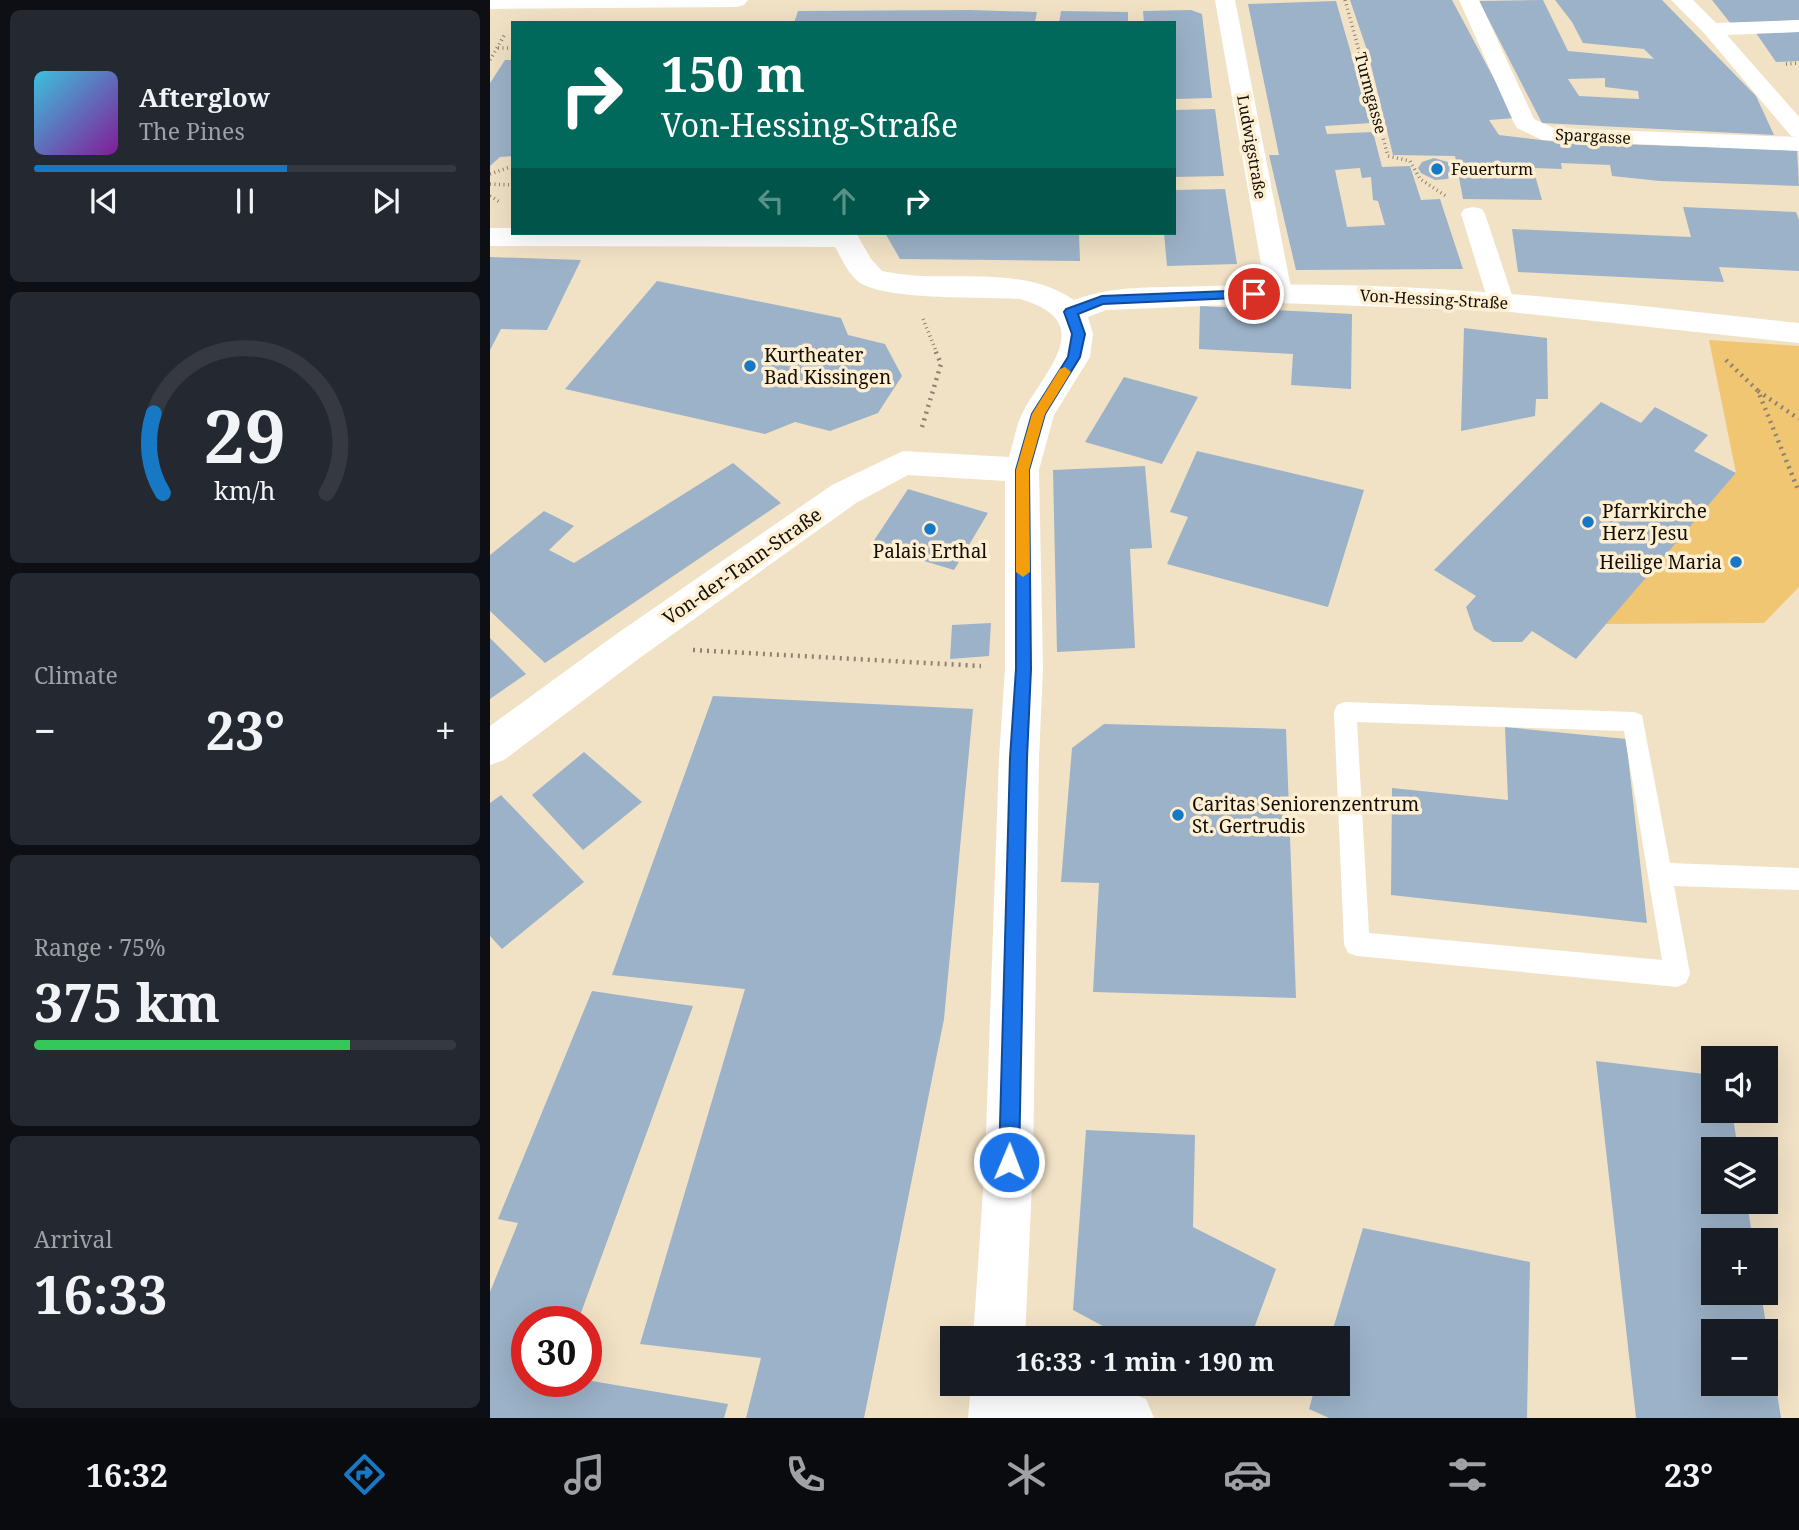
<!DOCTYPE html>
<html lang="en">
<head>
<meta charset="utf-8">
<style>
	:root { --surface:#171b24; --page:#242831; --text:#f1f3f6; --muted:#9ea1a6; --line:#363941; --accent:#1779c5 }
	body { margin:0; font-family:"Noto Serif",serif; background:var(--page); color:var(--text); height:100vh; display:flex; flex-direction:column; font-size:26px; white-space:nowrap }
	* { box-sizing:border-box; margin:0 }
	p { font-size:23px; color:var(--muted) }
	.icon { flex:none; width:38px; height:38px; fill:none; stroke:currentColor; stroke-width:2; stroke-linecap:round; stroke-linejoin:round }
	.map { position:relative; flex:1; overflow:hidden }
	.side { display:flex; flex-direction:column; gap:10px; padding:10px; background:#0d0f14; width:490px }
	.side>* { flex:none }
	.hud { position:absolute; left:21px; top:21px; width:665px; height:214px; border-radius:0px; box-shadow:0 7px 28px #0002; background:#00695c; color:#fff; overflow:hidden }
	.tools { position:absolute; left:1211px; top:1046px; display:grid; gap:14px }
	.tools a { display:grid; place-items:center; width:77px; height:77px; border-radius:0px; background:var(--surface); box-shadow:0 7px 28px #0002; font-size:35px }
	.speed { position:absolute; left:21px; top:1306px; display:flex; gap:14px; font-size:35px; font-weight:700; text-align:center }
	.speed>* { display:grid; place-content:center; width:91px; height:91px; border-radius:50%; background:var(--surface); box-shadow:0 7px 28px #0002; line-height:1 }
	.speed .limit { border:10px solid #d22; background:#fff; color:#111 }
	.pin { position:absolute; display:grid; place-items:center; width:60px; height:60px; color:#fff; margin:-30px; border:4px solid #fff; border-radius:50%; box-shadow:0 2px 7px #0007 }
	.me { position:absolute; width:77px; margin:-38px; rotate:1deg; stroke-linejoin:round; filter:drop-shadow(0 0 5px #0008) }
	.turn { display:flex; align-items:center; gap:24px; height:147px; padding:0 35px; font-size:32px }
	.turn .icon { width:91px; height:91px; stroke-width:2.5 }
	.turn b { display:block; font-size:49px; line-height:60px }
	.lanes { display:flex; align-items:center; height:66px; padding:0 35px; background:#0003; justify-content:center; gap:35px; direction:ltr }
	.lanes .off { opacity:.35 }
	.big { font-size:52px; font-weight:700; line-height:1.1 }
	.side .card { flex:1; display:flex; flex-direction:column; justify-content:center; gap:10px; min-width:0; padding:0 24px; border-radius:10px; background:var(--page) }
	.side .dial { align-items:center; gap:0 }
	.dial svg { height:182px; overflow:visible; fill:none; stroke:var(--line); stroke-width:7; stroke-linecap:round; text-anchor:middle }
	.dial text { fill:var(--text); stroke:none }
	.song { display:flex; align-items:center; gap:21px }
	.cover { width:84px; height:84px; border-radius:10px; background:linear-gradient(135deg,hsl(190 70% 55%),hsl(290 70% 35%)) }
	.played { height:7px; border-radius:4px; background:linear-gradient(90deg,var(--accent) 60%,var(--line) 60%) }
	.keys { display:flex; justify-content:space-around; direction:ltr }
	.heat { display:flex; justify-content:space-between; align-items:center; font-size:38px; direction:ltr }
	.charge { height:10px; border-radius:5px; background:linear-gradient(90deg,#34c759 75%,var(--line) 0) }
	.trip { position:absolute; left:450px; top:1326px; width:410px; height:70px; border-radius:0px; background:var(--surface); box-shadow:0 7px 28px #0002; font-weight:700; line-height:70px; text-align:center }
	.dock { display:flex; height:112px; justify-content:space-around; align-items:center; background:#090b0e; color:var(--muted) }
	.dock .icon { width:49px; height:49px }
	.dock .active { color:var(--accent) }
	.dock b { font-size:32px; color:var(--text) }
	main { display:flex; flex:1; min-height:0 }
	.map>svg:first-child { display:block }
	.green { fill:#f1c672 }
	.building { fill:#9cb2c8; fill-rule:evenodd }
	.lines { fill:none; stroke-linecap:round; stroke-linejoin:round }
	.path-far1 { stroke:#8c826f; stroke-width:3.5; stroke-dasharray:1 3.5; stroke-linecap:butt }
	.path { stroke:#8c826f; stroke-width:4.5; stroke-dasharray:2 5; stroke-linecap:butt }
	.service { fill:#fff; fill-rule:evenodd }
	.pedestrian { fill:#fff; fill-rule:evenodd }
	.minor { fill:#fff; fill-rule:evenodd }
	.tertiary { fill:#fff; fill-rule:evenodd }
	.route { fill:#1a73e8; stroke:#114b97; stroke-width:2 }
	.slow { fill:#f59e0b }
	.poi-dot { fill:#1779c5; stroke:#feefd3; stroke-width:2.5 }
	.labels { text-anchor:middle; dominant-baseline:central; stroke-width:7; stroke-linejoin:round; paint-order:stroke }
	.far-street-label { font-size:16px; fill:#130e05; stroke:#feefd3 }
	.far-poi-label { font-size:16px; fill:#130e05; stroke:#feefd3; text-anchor:start }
	.poi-label { font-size:19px; fill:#130e05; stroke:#feefd3; text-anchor:start }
	.street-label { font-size:19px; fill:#130e05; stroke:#feefd3 }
</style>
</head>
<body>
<main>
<section class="side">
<div class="card">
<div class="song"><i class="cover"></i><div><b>Afterglow</b><p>The Pines</p></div></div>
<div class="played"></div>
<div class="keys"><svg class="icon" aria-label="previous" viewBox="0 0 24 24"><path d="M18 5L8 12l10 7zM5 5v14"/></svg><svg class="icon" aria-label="pause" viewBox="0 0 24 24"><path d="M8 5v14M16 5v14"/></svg><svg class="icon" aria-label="next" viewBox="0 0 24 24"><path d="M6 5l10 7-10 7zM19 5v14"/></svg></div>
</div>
<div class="card dial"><svg viewBox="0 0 100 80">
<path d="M14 69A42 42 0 1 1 86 69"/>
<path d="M14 69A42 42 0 0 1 10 34" stroke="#1779c5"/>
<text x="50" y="56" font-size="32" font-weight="700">29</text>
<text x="50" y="72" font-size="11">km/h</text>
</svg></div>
<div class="card"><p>Climate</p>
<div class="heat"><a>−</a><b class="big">23°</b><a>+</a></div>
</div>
<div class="card"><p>Range · 75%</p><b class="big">375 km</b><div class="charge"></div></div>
<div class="card"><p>Arrival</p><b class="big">16:33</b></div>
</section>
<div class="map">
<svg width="1309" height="1418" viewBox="0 0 1309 1418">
	<rect width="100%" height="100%" fill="#f1e2c6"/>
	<!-- green -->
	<path class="green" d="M1219,340L1309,346V587L1274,623L1115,624L1246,473Z"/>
	<!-- building -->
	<path class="building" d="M860,0H962L1025,118L999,120L1009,135L1068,142L1307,150L1309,186L1170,181L1122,176L1120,165L1071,163L1072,169L1043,168L1052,200L973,199L965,156L903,155L878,53Z
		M1053,0L1078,51L1164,59L1154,49L1093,43L1082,22L1065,0H1172L1266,96L1284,135L1052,123L989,1ZM1115,78V87L1148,91L1149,99L1089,96L1078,79Z
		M1222,0H1309V20L1241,24Z
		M846,1L881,123L835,126L837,134L883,132L892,167L920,166L931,200L950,199L973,269L806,270L779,155H789L758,4ZM870,168L872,178L881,177L883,200L888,201L895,225L857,227L845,170Z
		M480,10L547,12L545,23H304L308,11Z
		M701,10L712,14L722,98L684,99V23H654L653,11Z
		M571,11L638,12V23H569Z
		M1309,31V61L1286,62L1266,33Z
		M15,60H23V156L10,157L0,166V83Z
		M725,109L734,176L684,177V110Z
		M944,158L961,163L966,170L964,175L957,179L945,180L931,173L928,168L932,162Z
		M735,189L747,264L677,266L674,233H684V190Z
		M1193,207L1306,212L1309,220V271L1229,267L1234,282L1028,272L1022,229L1201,237Z
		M395,233H589L590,261L410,259Z
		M0,257L91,260L57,330L11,329L0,350Z
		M167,281L351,318L358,335L395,344L412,376L388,413L340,431L305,422L275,434L75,389Z
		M710,306L862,314L861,389L801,385L803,354L709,349Z
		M974,328L1057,338L1058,399H1046L1045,416L971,431Z
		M634,377L708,397L672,464L595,442Z
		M1111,402L1151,423L1165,407L1218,435L1204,451L1246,473L1086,659L1042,631L1032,642H1003L984,630L976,607L986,596L944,570Z
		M707,451L874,490L838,607L677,564L698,517L680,512Z
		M243,463L291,503L55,663L0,611V555L54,511L84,526L59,550L84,563Z
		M655,466L662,548L640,549L645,648L567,652L563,470Z
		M418,489L498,513L464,570L381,545Z
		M501,623L499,656L460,659L462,625Z
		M0,638L36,674L0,699Z
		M223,696L483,709L454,1019L374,1418H256L271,1358L150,1344L255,989L122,975Z
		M614,724L796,729L806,998L603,992L609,883L571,882L582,748Z
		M1015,727L1136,739L1157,923L901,895L902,788L1018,800Z
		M94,752L152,802L93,850L42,795Z
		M11,795L94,882L12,949L0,936V803Z
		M102,991L203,1006L88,1321H37V1381L96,1380L238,1404L234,1418H0V1292L28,1223L8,1219Z
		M1106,1061L1223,1075V1111H1242L1248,1150H1223V1202H1257L1263,1241H1223V1293H1271L1291,1418H1146ZM1223,1332H1276V1384H1223Z
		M596,1130L705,1135L703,1227L786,1269L760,1339H637L583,1310Z
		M873,1228L1040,1262L1037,1418H839L819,1409L826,1384H847V1339H840Z"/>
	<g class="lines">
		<!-- path-far1 -->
		<path class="path-far1" d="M855,0L898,156L920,161L930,179L956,196
			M8,48H23
			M0,60L15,34
			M1296,64L1309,63
			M0,174L23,166
			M0,184L23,185
			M0,196L10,202
			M433,319L446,351"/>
		<!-- path -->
		<path class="path" d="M1236,360L1268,391L1309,492
			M1268,391L1309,419
			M432,427L451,364L445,350
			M203,650L491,666"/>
		<!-- service -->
		<path class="service" d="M855,702L1144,712L1152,715L1180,863L1309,868V890L1184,886L1200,974L1196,983L1187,987L867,956L858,953L854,944L844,712L847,705ZM867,722L1134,731L1172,960L879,933Z"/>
		<!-- pedestrian -->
		<path class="pedestrian" d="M725,0H745L802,293L798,299L789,301L780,299L776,293Z
			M969,0H989L1044,119L1064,128L1306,137L1301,136L1214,33L1181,0H1203L1226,23L1309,20V32L1237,35L1309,117V151L1052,140L1027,128L1024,123Z
			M983,207L992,209L995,214L1024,301L1020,307L1011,309L1002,307L998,301L971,214L974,209Z"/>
		<!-- minor -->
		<path class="minor" d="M0,0H258L254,5L246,7L0,9Z
			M0,228H23V233H366L381,259L392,271C454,285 528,262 584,300C626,284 675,288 721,286C918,278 1113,302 1309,323V343L1011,311L789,303L616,310L598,317L603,334L600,357L564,415L549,470L553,669L549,758L543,1162L535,1339H483L495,1162L509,758L515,669V481L418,475L366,503L151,657L14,760L0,765V726L125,635L342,485L413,451L519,457C524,442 526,424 534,410C558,367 607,321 530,299C492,297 406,300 374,285C360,279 352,259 345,247L0,246Z
			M481,1384H533L532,1418H478Z"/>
		<!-- tertiary -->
		<path class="tertiary" d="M563,1384C597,1384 625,1386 656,1399L664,1418H506L514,1399Z"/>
	</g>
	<!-- route -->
	<path class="route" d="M764,290L770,294L768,297L613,304L588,314L595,334L590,357L555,414L539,470L541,669L537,758L529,1162L526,1169L519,1172L512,1169L509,1162L520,758L526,669V470L542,414L578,357L582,334L574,312L576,309L612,296Z"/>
	<!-- slow -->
	<path class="slow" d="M575,367L581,372L555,414L539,470L540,572L533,577L526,572V470L542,414L570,369Z"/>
	<!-- markers -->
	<g class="poi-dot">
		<circle cx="947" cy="169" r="7"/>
		<circle cx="260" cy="366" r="7"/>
		<circle cx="1098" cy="522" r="7"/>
		<circle cx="440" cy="529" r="7"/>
		<circle cx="1246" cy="562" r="7"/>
		<circle cx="688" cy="815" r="7"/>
	</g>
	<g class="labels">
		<!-- far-street labels -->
		<g class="far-street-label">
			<text transform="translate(881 93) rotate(75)">Turmgasse</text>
			<text transform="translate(1103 136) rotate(3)">Spargasse</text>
			<text transform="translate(762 147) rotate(80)">Ludwigstraße</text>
			<text transform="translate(944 299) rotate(3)">Von-Hessing-Straße</text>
		</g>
		<!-- far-poi labels -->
		<g class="far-poi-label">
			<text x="961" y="169">Feuerturm</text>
		</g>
		<!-- poi labels -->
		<g class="poi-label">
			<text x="274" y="355">Kurtheater<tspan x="274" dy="22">Bad Kissingen</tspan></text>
			<text x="1112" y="511">Pfarrkirche<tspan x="1112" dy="22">Herz Jesu</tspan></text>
			<text x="440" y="551" text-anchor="middle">Palais Erthal</text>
			<text x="1232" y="562" text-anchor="end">Heilige Maria</text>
			<text x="702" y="804">Caritas Seniorenzentrum<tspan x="702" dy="22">St. Gertrudis</tspan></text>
		</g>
		<!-- street labels -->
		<g class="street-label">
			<text transform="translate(252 566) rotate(-35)">Von-der-Tann-Straße</text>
		</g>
	</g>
</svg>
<div class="tools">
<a><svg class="icon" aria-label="sound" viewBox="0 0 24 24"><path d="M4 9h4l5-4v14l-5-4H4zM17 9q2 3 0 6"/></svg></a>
<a><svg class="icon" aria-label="layers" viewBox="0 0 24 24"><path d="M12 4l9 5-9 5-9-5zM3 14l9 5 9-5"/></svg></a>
<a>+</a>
<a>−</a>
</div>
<div class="speed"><div class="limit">30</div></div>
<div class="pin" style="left:764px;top:294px;background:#d93025"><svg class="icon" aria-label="arrive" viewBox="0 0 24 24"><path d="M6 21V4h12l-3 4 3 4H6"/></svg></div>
<svg class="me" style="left:519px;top:1162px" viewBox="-20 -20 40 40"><circle r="17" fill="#1a73e8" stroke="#fff" stroke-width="3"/><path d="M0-11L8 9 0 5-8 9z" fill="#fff"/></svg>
<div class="trip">16:33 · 1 min · 190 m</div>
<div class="hud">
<div class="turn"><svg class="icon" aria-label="right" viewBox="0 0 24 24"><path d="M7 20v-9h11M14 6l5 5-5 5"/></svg><div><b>150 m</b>Von-Hessing-Straße</div></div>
<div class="lanes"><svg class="icon off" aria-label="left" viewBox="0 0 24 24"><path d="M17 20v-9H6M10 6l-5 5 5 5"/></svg><svg class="icon off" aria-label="ahead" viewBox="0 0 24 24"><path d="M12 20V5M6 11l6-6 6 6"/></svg><svg class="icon" aria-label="right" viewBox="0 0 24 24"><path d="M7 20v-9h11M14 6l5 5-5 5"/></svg></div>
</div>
</div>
</main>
<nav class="dock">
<b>16:32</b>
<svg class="icon active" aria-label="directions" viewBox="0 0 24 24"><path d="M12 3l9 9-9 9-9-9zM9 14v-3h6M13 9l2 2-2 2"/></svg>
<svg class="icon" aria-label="music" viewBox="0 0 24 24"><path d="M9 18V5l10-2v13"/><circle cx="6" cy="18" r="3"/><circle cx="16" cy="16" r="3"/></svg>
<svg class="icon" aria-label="phone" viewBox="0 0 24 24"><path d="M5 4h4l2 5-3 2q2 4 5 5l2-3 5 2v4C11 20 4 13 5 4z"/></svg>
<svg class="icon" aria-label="climate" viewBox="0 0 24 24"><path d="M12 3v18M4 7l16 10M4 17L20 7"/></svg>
<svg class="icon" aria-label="car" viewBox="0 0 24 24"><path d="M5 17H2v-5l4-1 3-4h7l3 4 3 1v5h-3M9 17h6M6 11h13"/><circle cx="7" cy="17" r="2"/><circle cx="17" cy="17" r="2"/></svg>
<svg class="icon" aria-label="filters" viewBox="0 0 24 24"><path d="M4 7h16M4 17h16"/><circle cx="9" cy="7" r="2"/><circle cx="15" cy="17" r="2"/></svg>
<b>23°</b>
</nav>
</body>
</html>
